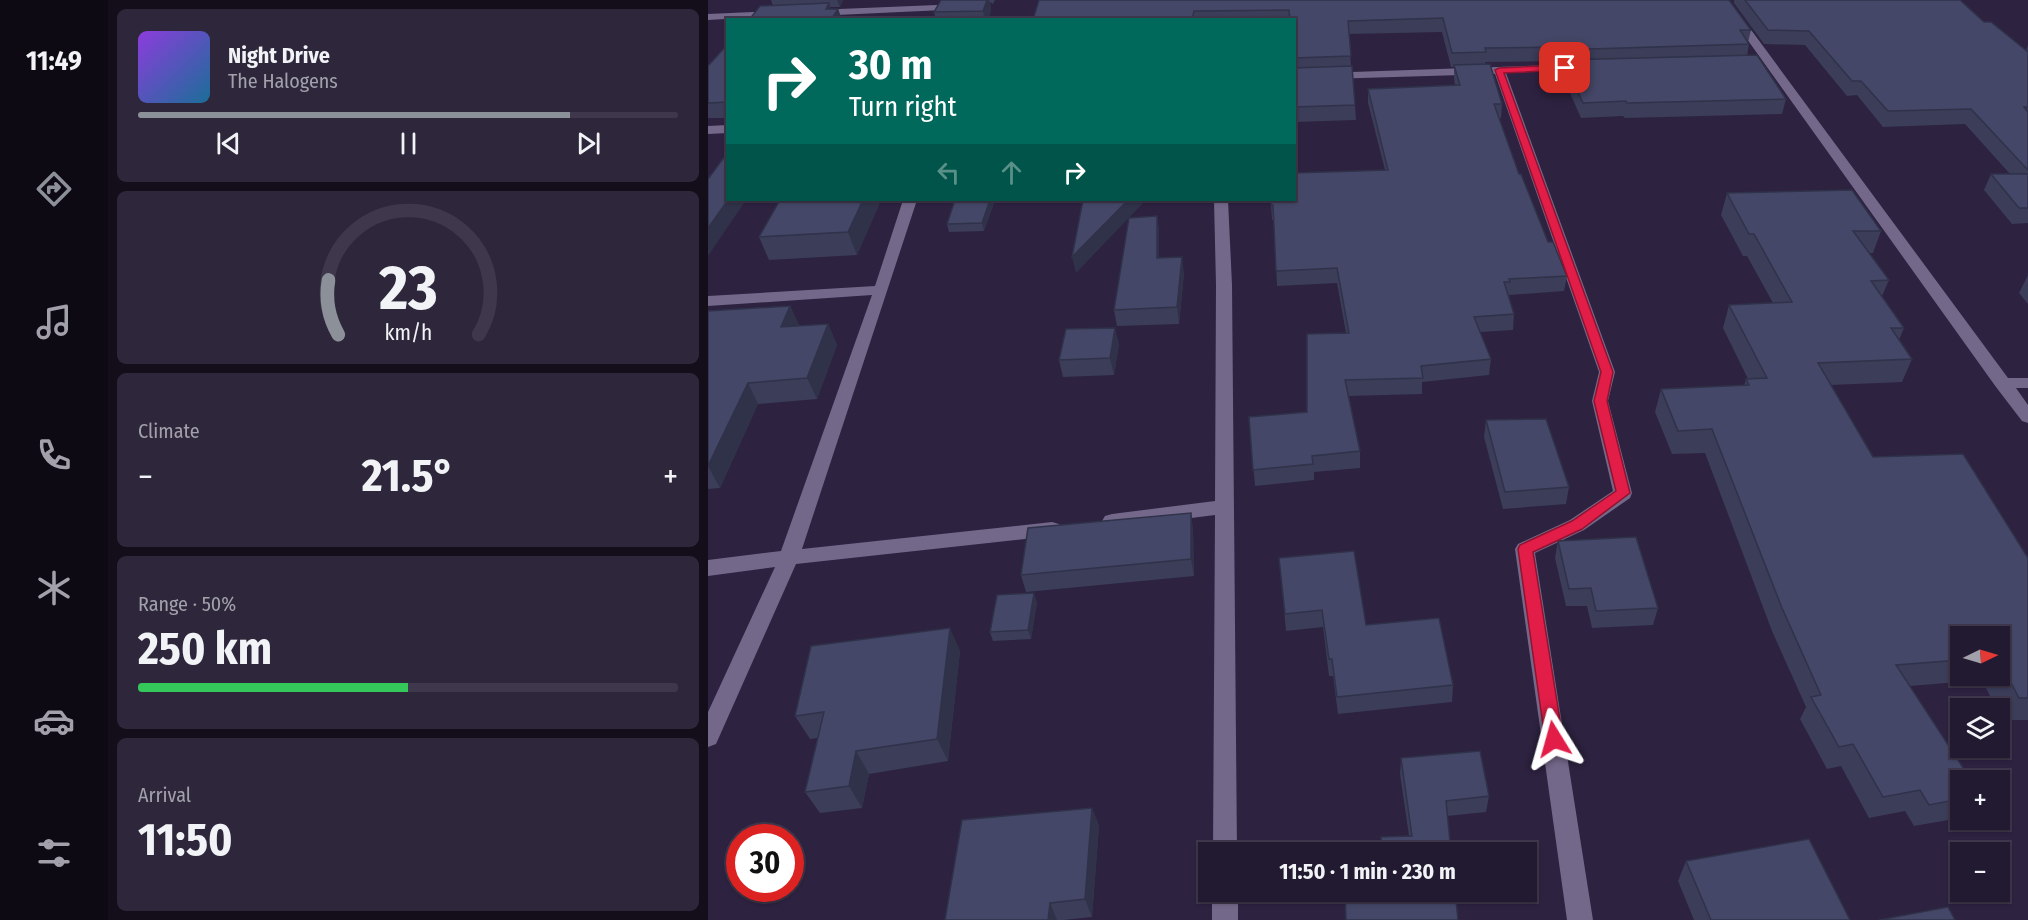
<!DOCTYPE html>
<html lang="en">
<head>
<meta charset="utf-8">
<style>
	:root { --surface:#221a30; --page:#2e273c; --text:#f1f3f6; --muted:#a2a1ab; --line:#3f384c; --accent:#8c9099 }
	body { margin:0; font-family:"Fira Sans Condensed",sans-serif; background:var(--page); color:var(--text); height:100vh; display:flex; flex-direction:column; font-size:22px; white-space:nowrap }
	* { box-sizing:border-box; margin:0 }
	p { font-size:20px; color:var(--muted) }
	.icon { flex:none; width:33px; height:33px; fill:none; stroke:currentColor; stroke-width:2; stroke-linecap:round; stroke-linejoin:round }
	.map { position:relative; flex:1; overflow:hidden }
	.sheet { display:flex; flex-direction:column; gap:9px; padding:9px; background:#130e1a; width:600px }
	.sheet>* { flex:none }
	.hud { position:absolute; left:18px; top:18px; width:570px; height:183px; border-radius:0px; box-shadow:0 2px 4px #0004,0 0 0 2px var(--line); background:#00695c; color:#fff; overflow:hidden }
	.needle { width:39px; rotate:85deg }
	.tools { position:absolute; left:1242px; top:626px; display:grid; gap:12px }
	.tools a { display:grid; place-items:center; width:60px; height:60px; border-radius:0px; background:var(--surface); box-shadow:0 2px 4px #0004,0 0 0 2px var(--line); font-size:30px }
	.speed { position:absolute; left:18px; top:824px; display:flex; gap:12px; font-size:30px; font-weight:700; text-align:center }
	.speed>* { display:grid; place-content:center; width:78px; height:78px; border-radius:50%; background:var(--surface); box-shadow:0 2px 4px #0004,0 0 0 2px var(--line); line-height:1 }
	.speed .limit { border:9px solid #d22; background:#fff; color:#111 }
	.pin { position:absolute; display:grid; place-items:center; width:51px; height:51px; color:#fff; margin:-26px; border-radius:12px; box-shadow:0 3px 9px #0006 }
	.me { position:absolute; width:66px; margin:-33px; rotate:352deg; stroke-linejoin:round; filter:drop-shadow(0 0 4px #0008) }
	.turn { display:flex; align-items:center; gap:21px; height:126px; padding:0 24px; font-size:27px }
	.turn .icon { width:78px; height:78px; stroke-width:2.5 }
	.turn b { display:block; font-size:42px; line-height:51px }
	.lanes { display:flex; align-items:center; height:57px; padding:0 24px; background:#0003; justify-content:center; gap:30px; direction:ltr }
	.lanes .off { opacity:.35 }
	.big { font-size:45px; font-weight:700; line-height:1.1 }
	.sheet .widget { flex:1; display:flex; flex-direction:column; justify-content:center; gap:9px; min-width:0; padding:0 21px; border-radius:9px; background:var(--page) }
	.sheet .dial { align-items:center; gap:0 }
	.dial svg { height:156px; overflow:visible; fill:none; stroke:var(--line); stroke-width:7; stroke-linecap:round; text-anchor:middle }
	.dial text { fill:var(--text); stroke:none }
	.song { display:flex; align-items:center; gap:18px }
	.cover { width:72px; height:72px; border-radius:9px; background:linear-gradient(135deg,hsl(270 70% 55%),hsl(200 70% 35%)) }
	.played { height:6px; border-radius:3px; background:linear-gradient(90deg,var(--accent) 80%,var(--line) 80%) }
	.keys { display:flex; justify-content:space-around; direction:ltr }
	.heat { display:flex; justify-content:space-between; align-items:center; font-size:33px; direction:ltr }
	.charge { height:9px; border-radius:4px; background:linear-gradient(90deg,#34c759 50%,var(--line) 0) }
	.trip { position:absolute; left:490px; top:842px; width:339px; height:60px; border-radius:0px; background:var(--surface); box-shadow:0 2px 4px #0004,0 0 0 2px var(--line); font-weight:700; line-height:60px; text-align:center }
	main { display:flex; flex:1; min-height:0 }
	.tab-bar { display:flex; flex-direction:column; width:108px; justify-content:space-around; align-items:center; background:#0e0a13; color:var(--muted) }
	.tab-bar .icon { width:42px; height:42px }
	.tab-bar .on { color:var(--accent) }
	.tab-bar b { font-size:27px; color:var(--text) }
	.map>svg:first-child { display:block }
	.lines { fill:none; stroke-linecap:round; stroke-linejoin:round }
	.minor { fill:#74688a; fill-rule:evenodd }
	.wall { fill:#3b3d59; fill-rule:evenodd }
	.shaded-wall { fill:#303249 }
	.building { fill:#454768; stroke:#303249; stroke-width:1.5 }
	.route { fill:#e11d48; stroke:#92132f; stroke-width:1.5 }
</style>
</head>
<body>
<main>
<nav class="tab-bar">
<b>11:49</b>
<svg class="icon on" aria-label="directions" viewBox="0 0 24 24"><path d="M12 3l9 9-9 9-9-9zM9 14v-3h6M13 9l2 2-2 2"/></svg>
<svg class="icon" aria-label="music" viewBox="0 0 24 24"><path d="M9 18V5l10-2v13"/><circle cx="6" cy="18" r="3"/><circle cx="16" cy="16" r="3"/></svg>
<svg class="icon" aria-label="phone" viewBox="0 0 24 24"><path d="M5 4h4l2 5-3 2q2 4 5 5l2-3 5 2v4C11 20 4 13 5 4z"/></svg>
<svg class="icon" aria-label="climate" viewBox="0 0 24 24"><path d="M12 3v18M4 7l16 10M4 17L20 7"/></svg>
<svg class="icon" aria-label="car" viewBox="0 0 24 24"><path d="M5 17H2v-5l4-1 3-4h7l3 4 3 1v5h-3M9 17h6M6 11h13"/><circle cx="7" cy="17" r="2"/><circle cx="17" cy="17" r="2"/></svg>
<svg class="icon" aria-label="filters" viewBox="0 0 24 24"><path d="M4 7h16M4 17h16"/><circle cx="9" cy="7" r="2"/><circle cx="15" cy="17" r="2"/></svg>
</nav>
<section class="sheet">
<div class="widget">
<div class="song"><i class="cover"></i><div><b>Night Drive</b><p>The Halogens</p></div></div>
<div class="played"></div>
<div class="keys"><svg class="icon" aria-label="previous" viewBox="0 0 24 24"><path d="M18 5L8 12l10 7zM5 5v14"/></svg><svg class="icon" aria-label="pause" viewBox="0 0 24 24"><path d="M8 5v14M16 5v14"/></svg><svg class="icon" aria-label="next" viewBox="0 0 24 24"><path d="M6 5l10 7-10 7zM19 5v14"/></svg></div>
</div>
<div class="widget dial"><svg viewBox="0 0 100 80">
<path d="M14 69A42 42 0 1 1 86 69"/>
<path d="M14 69A42 42 0 0 1 9 41" stroke="#8c9099"/>
<text x="50" y="56" font-size="32" font-weight="700">23</text>
<text x="50" y="72" font-size="11">km/h</text>
</svg></div>
<div class="widget"><p>Climate</p>
<div class="heat"><a>−</a><b class="big">21.5°</b><a>+</a></div>
</div>
<div class="widget"><p>Range · 50%</p><b class="big">250 km</b><div class="charge"></div></div>
<div class="widget"><p>Arrival</p><b class="big">11:50</b></div>
</section>
<div class="map">
<svg width="1320" height="920" viewBox="0 0 1320 920">
	<rect width="100%" height="100%" fill="#2d2240"/>
	<g class="lines">
		<!-- minor -->
		<path class="minor" d="M1011,0H1021L1300,378H1320V388H1308L1320,405V423L1314,421L1288,387Z
			M253,4L257,5V9L107,16L102,13L107,10Z
			M67,11L71,12V16L0,20V14Z
			M878,64L882,65V69L798,73L907,372L900,401L924,493L922,498L876,530L827,553L885,920H859L807,549L810,544L862,520L905,491L884,401L891,372L787,74L586,80V74Z
			M20,125V133L0,134V126Z
			M195,200H209L94,549L344,522L351,524L354,529L351,534L344,536L88,564L8,744L0,747V712L67,567L0,576V560L73,551L164,295L0,306V296L167,286Z
			M506,200H520L524,285L529,852H505L507,515L404,528L397,526L394,521L397,516L404,514L507,501L508,285Z
			M504,891H530V920H504Z"/>
	</g>
	<!-- wall -->
	<path class="wall" d="M63,0H135L132,7H122L123,9H130L134,20H41L65,6Z
		M233,0H287L285,4L282,2L283,10L280,20H228L226,12Z
		M331,0H1021L1043,30L1040,42L1041,44L1039,56L1078,99L1074,114L917,118L915,116L873,118L854,75L855,64H849L847,61L777,62L794,104L793,118H791L811,174L840,242L859,276L856,291L801,295L806,314L805,330L772,332L783,359L781,375L714,382V394L641,396L652,451V468L606,472V480L547,486L541,417L599,412L638,333L629,283L569,286L566,220H564L563,205L677,170L660,103V89L747,85L746,78V67H743L734,32L641,34L643,66L647,105L648,120L586,122V20H325Z
		M1026,0H1252L1276,22L1318,50L1320,45V223L1304,224L1276,190L1283,174H1302L1257,124L1175,127L1149,95L1139,96L1097,45L1056,44L1026,3Z
		M20,44V118H0V66Z
		M1019,193L1173,231L1165,253H1161L1181,280L1174,296L1196,328L1191,340L1204,359L1194,382L1123,385L1165,457L1320,558V720H1295L1292,714V708H1288L1274,680L1202,686L1252,780V818L1206,826L1197,811L1161,818L1133,766L1119,769L1092,719L1098,707L1064,631L997,453L964,454L947,412L953,389L1036,386L1038,379H1040L1015,328L1021,305L1065,303L1039,256H1035L1013,215ZM1252,636H1292V675H1252Z
		M173,200L149,255L61,260L51,237Z
		M247,200H287L276,231L241,232L239,224Z
		M449,216L451,232V258L476,273L471,324L409,326L406,310Z
		M1320,275V304L1311,293Z
		M82,306L91,326L120,324L129,345L109,399L50,404L12,488L0,489V311Z
		M411,344L406,375L355,377L351,360Z
		M778,420L861,487L858,504L795,509L776,437Z
		M483,513L485,531L486,576L318,592L313,575Z
		M850,541L950,608L945,625L884,628L879,606H858L847,558Z
		M571,558L658,625L745,685L744,702L630,714L625,676H621L615,627L578,631Z
		M329,602L323,639L285,641L282,632Z
		M252,651L240,761L161,774L154,808L112,813L97,792L110,738L102,739L87,716Z
		M693,758L781,796L778,812L739,816L743,852H673V837L701,836L692,774Z
		M384,808L391,826L384,917L355,920H237Z
		M978,861L1142,920H986L970,881Z"/>
	<!-- shaded-wall -->
	<path class="shaded-wall" d="M129,0H135L132,7Z
		M279,0H281L283,10L280,20H277L275,11Z
		M121,3L125,16L130,9L134,20H122L118,9Z
		M20,200H38L0,256V228Z
		M155,200H173L149,255L140,232Z
		M282,200H287L276,231L274,223Z
		M420,200H438L368,273L364,257Z
		M449,216L451,232V274L449,258Z
		M474,257L476,273L471,324L469,307Z
		M82,306L92,326L73,327Z
		M120,324L129,345L109,399L99,378Z
		M407,328L411,344L406,375L402,358Z
		M40,383L50,404L12,488L0,466Z
		M483,513L485,531L486,576L483,559Z
		M326,593L329,602L323,639L320,630Z
		M242,628L252,651L240,761L229,739Z
		M148,751L161,774L154,808L141,786Z
		M384,808L391,826L384,917L377,899Z
		M342,903L349,920H340Z"/>
	<!-- building -->
	<path class="building" d="M233,0H279L275,11L226,12Z
		M331,0H1021L1043,30H1032L1041,44L850,50L849,47L777,48L778,52L744,53L735,18L640,21L643,56L586,58V20H582L581,10L486,11L484,20H325Z
		M1037,0H1252L1276,22H1283L1320,52V107H1316L1320,112V170L1263,109L1180,111L1153,81H1144L1101,31L1060,30Z
		M121,3L118,9H130L123,20H41L52,6Z
		M20,44V102L0,103V66Z
		M1049,55L1078,99L919,103L918,101L875,103L855,60Z
		M782,64L794,104H786L811,174H813L840,242H845L859,276L801,279L802,282H796L806,314L766,317L783,359L713,366L715,378L637,380L652,451L604,456L605,464L545,470L541,417L599,412V334L641,333L629,268L568,271L565,205H563V200H586V173L680,170L660,89L752,85L746,65Z
		M644,66L647,105L586,107V68Z
		M20,152V200L0,228V179Z
		M1283,174H1320V208H1311Z
		M1144,190L1173,231H1145L1181,280L1163,281L1196,328H1183L1204,359L1110,363L1165,457L1255,454L1320,558V698H1311L1292,661V636H1252V660L1188,665L1263,780H1252V799L1221,805L1212,790L1175,797L1145,744L1131,747L1103,697L1113,695L1074,608L1004,429L970,431L953,389L1041,385L1038,379L1059,378L1021,305L1084,302L1046,234H1041L1019,193Z
		M72,200H155L140,232L51,237Z
		M247,200H282L274,223L239,224Z
		M375,200H420L364,257Z
		M449,216V258L474,257L469,307L406,310L421,218Z
		M82,306L73,327L120,324L99,378L40,383L0,466V311Z
		M407,328L402,358L351,360L358,329Z
		M838,419L861,487L797,492L778,420Z
		M483,513V559L313,575L320,528Z
		M928,537L950,608L888,611L883,588L861,589L850,541Z
		M646,551L658,625L731,618L745,685L629,697L624,659H621L614,610L577,614L571,558Z
		M326,593L320,630L282,632L289,595Z
		M242,628L229,739L148,751L141,786L97,792L116,712L87,716L103,646Z
		M772,751L781,796L738,801L743,852H674L673,837L704,836L693,758Z
		M384,808L377,899L342,903L340,920H237L254,820Z
		M1101,839L1142,920H1003L978,861Z
		M637,891H747L750,920H638Z
		M1240,907L1247,920H1171Z"/>
	<!-- route -->
	<path class="route" d="M857,65L860,66V70L796,73L905,372L899,401L922,493L874,529L825,552L855,739L852,744L846,746L840,744L837,739L810,549L812,545L864,521L908,491L886,401L893,372L787,70L791,68Z"/>
</svg>
<div class="tools">
<a><svg class="needle" viewBox="-14 -14 28 28"><path d="M0-13l5 13h-10z" fill="#e53935"/><path d="M0 13l5-13h-10z" fill="#a2a1ab"/></svg></a>
<a><svg class="icon" aria-label="layers" viewBox="0 0 24 24"><path d="M12 4l9 5-9 5-9-5zM3 14l9 5 9-5"/></svg></a>
<a>+</a>
<a>−</a>
</div>
<div class="speed"><div class="limit">30</div></div>
<div class="pin" style="left:857px;top:68px;background:#d93025"><svg class="icon" aria-label="arrive" viewBox="0 0 24 24"><path d="M6 21V4h12l-3 4 3 4H6"/></svg></div>
<svg class="me" style="left:846px;top:739px" viewBox="-20 -20 40 40"><path d="M0-17L14 15 0 8-14 15z" fill="#e11d48" stroke="#fff" stroke-width="4"/></svg>
<div class="trip">11:50 · 1 min · 230 m</div>
<div class="hud">
<div class="turn"><svg class="icon" aria-label="right" viewBox="0 0 24 24"><path d="M7 20v-9h11M14 6l5 5-5 5"/></svg><div><b>30 m</b>Turn right</div></div>
<div class="lanes"><svg class="icon off" aria-label="left" viewBox="0 0 24 24"><path d="M17 20v-9H6M10 6l-5 5 5 5"/></svg><svg class="icon off" aria-label="ahead" viewBox="0 0 24 24"><path d="M12 20V5M6 11l6-6 6 6"/></svg><svg class="icon" aria-label="right" viewBox="0 0 24 24"><path d="M7 20v-9h11M14 6l5 5-5 5"/></svg></div>
</div>
</div>
</main>
</body>
</html>
